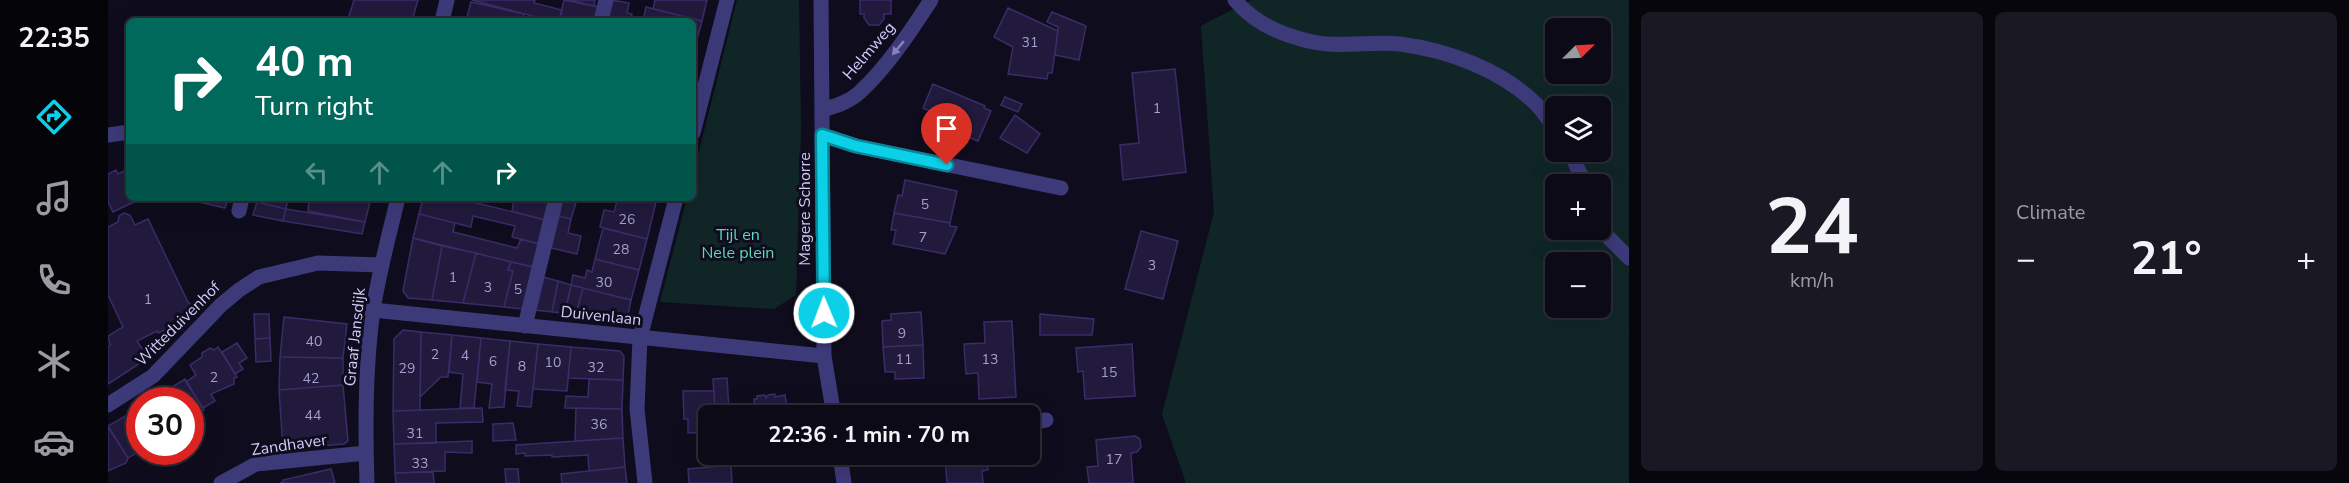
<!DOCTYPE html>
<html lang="en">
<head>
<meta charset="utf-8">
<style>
	:root { --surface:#0b0a16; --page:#191823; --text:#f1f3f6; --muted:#9a9aa1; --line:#2b2b35; --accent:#0cd0e8 }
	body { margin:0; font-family:"Nunito Sans",sans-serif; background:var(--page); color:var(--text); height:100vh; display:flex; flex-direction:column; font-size:22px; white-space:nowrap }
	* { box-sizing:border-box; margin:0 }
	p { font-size:20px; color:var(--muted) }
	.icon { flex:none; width:33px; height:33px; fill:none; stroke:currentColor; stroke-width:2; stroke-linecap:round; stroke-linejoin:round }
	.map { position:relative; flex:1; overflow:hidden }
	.side { display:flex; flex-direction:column; gap:12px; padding:12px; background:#06060c; width:720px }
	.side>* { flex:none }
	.hud { position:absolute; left:18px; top:18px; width:570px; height:183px; border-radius:9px; box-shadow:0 6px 24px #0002,0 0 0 2px var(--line); background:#00695c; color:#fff; overflow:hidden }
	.needle { width:39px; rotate:66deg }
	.fabs { position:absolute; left:1437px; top:18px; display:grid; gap:12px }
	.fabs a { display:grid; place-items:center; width:66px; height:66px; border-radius:9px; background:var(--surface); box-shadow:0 6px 24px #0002,0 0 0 2px var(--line); font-size:30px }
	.speed { position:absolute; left:18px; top:387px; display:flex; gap:12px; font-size:30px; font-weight:700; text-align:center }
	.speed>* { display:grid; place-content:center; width:78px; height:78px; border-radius:50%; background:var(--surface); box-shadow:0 6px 24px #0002,0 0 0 2px var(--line); line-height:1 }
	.speed .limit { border:9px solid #d22; background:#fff; color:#111 }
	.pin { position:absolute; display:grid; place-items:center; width:51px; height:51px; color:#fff; margin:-62px -26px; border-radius:50% 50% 50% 0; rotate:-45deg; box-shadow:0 0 6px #0007 }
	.pin .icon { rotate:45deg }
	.me { position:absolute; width:66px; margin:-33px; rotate:359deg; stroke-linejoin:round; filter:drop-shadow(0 0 4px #0008) }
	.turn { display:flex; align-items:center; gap:21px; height:126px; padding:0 30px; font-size:27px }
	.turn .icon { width:78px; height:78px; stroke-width:2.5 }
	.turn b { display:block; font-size:42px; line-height:51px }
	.lanes { display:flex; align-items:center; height:57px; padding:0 30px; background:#0003; justify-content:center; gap:30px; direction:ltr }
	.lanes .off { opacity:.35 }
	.big { font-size:45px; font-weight:700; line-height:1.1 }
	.side .tile { flex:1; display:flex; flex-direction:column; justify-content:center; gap:9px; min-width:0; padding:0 21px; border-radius:9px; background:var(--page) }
	.side .dial { align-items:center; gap:0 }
	.dial b { font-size:78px; line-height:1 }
	.heat { display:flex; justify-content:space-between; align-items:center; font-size:33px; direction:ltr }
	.side .tiles { flex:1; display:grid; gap:12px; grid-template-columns:repeat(2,1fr) }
	.trip { position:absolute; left:590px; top:405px; width:342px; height:60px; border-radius:9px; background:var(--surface); box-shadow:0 6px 24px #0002,0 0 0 2px var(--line); font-weight:700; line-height:60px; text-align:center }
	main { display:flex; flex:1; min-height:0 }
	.tab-bar { display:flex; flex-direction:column; width:108px; justify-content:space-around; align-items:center; background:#040409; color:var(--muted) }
	.tab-bar .icon { width:42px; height:42px }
	.tab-bar .selected { color:var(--accent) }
	.tab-bar b { font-size:27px; color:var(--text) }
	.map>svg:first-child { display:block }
	.green { fill:#102626; fill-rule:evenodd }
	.building { fill:#211a3d; stroke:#392d68; stroke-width:1.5 }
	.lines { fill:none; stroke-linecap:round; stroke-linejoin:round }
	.minor { stroke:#3d3a7a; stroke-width:15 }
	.oneway { fill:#8782bb }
	.route-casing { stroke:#088797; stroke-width:15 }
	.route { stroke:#0cd0e8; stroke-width:10 }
	.labels { text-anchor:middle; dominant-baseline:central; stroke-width:6; stroke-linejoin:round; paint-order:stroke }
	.number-label { font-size:14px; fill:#a59fcc }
	.street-label { font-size:16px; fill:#d1cbfc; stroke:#0f0d1d }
	.park-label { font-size:16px; fill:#5cd8ba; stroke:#0f0d1d }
</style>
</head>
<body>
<main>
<nav class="tab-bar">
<b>22:35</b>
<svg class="icon selected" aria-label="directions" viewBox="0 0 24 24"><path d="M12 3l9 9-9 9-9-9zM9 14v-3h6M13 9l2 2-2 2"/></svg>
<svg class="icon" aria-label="music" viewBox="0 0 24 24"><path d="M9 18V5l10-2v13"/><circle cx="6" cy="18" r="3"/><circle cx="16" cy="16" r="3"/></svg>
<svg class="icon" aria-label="phone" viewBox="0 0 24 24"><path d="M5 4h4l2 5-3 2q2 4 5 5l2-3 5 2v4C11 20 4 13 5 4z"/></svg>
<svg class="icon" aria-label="climate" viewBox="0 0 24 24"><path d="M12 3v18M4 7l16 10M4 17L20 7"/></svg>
<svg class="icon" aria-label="car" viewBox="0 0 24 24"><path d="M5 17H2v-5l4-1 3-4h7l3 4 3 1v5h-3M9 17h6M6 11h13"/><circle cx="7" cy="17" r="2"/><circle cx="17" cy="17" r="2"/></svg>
</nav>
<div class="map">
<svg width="1521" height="483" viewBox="0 0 1521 483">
	<rect width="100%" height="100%" fill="#0f0d1d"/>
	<!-- green -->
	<path class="green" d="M629,0H691L693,128L688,295L666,309L552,302L579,198H585V175Z
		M1143,0H1521V483H1078L1054,414L1106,212L1093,26ZM1448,28H1492V74H1448ZM1448,106H1492V152H1448ZM1448,184H1492V230H1448ZM1448,262H1492V308H1448Z"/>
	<!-- building -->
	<path class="building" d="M246,0H310L304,21H252L240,19Z
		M364,0H427L426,3L454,10L451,21H443Z
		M456,0L490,7L486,21H451Z
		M461,0H487L486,5L490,7Z
		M504,0L521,3L519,13L524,14L523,21H499Z
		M547,0H599L594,21L545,9Z
		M752,0H783V14H776V19L771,25H761L756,18V14H752Z
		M363,2L416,14L415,21H358Z
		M538,7L594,21L588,43L585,42V21H535Z
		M900,8L950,31L944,73H940L939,79L900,74L905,47L886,37Z
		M944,12L978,26L971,60L947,55L950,27L939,22Z
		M1067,69L1078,172L1015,180L1012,145L1031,143L1024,73Z
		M825,84L877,106L876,108L883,111L870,141L842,130L840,134L818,125L824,112L815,108Z
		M897,97L914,104L910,112L893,105Z
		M907,115L932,134L919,153L892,138Z
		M21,169V198H34L5,212L0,202V174L8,170L10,174Z
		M797,180L849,191L842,223L786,213L790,195L794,196Z
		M92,198H120L117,208L91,202Z
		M150,198H180L178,209L149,202Z
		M198,198H263L257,222L200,211L201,201H198Z
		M315,198H349L437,220L431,244L404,237L407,226L365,216L363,227L311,214Z
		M349,198H372L371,203Z
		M400,198H442L437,220L404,211L406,200Z
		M455,198H482L481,202L469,199L463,219L451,216Z
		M510,198H532L548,202L539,239L492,227L496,210L506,212Z
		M149,202L178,209L175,221L145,215Z
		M178,209L257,222L254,234L175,221Z
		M16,213L22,215L27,225L40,219L80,302L86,307V312L82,318L75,319L62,325L64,327L50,333L49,331L29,341L40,358L0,384V347L2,345L0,336L15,327L0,295V227L10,222L11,216Z
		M786,213L842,223V226L849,227L837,254L785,244L788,230H783Z
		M311,214L347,223L345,232L409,248L413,239L431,244L425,267L305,238Z
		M451,216L463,219L460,233L473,236L469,254L443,248Z
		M495,228L539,239L531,270L487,259Z
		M1033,231L1070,241L1055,299L1017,289Z
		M305,238L334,246L324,300L300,298L295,291Z
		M334,246L368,253L355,303L324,300Z
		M368,253L403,262L400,270L405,271L396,307L355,303Z
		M487,259L531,270L523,300L463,285L465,275L477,278L479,270L484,272Z
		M403,262L425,267L415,309L396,307L405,271L400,270Z
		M435,277L450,281L444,312L427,310Z
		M450,281L463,285L457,313L444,312Z
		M463,285L475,288L468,314L457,313Z
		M475,288L523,300L520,315L514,319L468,314Z
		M813,312L815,345L775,347L774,321L783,320V314Z
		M146,314H161L162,338L147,339Z
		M932,314L986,319L984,335H932Z
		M176,317L239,324L235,358L172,357Z
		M904,321L908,397L871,399L870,373L858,374L856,344L877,343L876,322Z
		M295,330L313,332L312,410L285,411L286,339Z
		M313,332L344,335L340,377H333L312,397Z
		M344,335L373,338L366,408H352L355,374L341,372Z
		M162,338L163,361L148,362L147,339Z
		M373,338L402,341L396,407L381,408L384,384L369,382Z
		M402,341L430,344L423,407L409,406L411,391L397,390Z
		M129,343L139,358L131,363L135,369L127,374L114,352Z
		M430,344L463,347L459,391L425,389Z
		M1024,344L1027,396L977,399L975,371L970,372L968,348Z
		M815,345L816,378L787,379V372H777L775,347Z
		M110,347L129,377L126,378V384L103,394L107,401L95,408L78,382L88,375L82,365L94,357V353L102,348L106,350Z
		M463,347L512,351L516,356L515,380L460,378Z
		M172,357L235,358V385L171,390Z
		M619,378L621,410H607L605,379Z
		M77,379L96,410L82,419V400H54L51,395Z
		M481,379L515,380L514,409L457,408L458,396L480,397Z
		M235,385L240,441L236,444L175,449L171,390Z
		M575,391H606L607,416H600V432L580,433V419H576Z
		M667,394V397L677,395L680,416H648L646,399H649V396L657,395L658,398L660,395Z
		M32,408V420L26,411Z
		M374,408L375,422L328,423V443L286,444L285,411Z
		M468,408L514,409L515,438L467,441Z
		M26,411L32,420V451L20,458L0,426Z
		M405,423L408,440L385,441V424Z
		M0,427L20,458L18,463L0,471Z
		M1027,436L1032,439L1033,447L1029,452L1023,453L1025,483H981L979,467L990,466L988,440Z
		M515,438L517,467L481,471L480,455L444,457V455L417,456V453L408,454V445Z
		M364,441V453L337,452V471L287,473L286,444Z
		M856,454H878L880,470L874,471L875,483H839L837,456Z
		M623,465L624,483H581L580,469Z
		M517,467L519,483H454L453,474Z
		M223,469L227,483H172L175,482V480Z
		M397,469H410L411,483H398Z
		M325,472L326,483H288L287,473Z"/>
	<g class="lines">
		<!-- minor -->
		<path class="minor" d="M713,0L716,356L726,416
			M1127,0C1146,23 1176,36 1205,42C1233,48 1264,41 1292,44C1339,50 1394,70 1428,104C1435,111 1441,121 1448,129
			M334,21L339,0
			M493,21L498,0
			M714,110C728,106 741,102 752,92C780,66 802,32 823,0
			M585,133L619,0
			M0,135L21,132
			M715,135L748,146L953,188
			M1462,152L1477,184
			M131,211L134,198
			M1492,226L1498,235L1521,258
			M265,310L716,356
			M417,326L448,198
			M0,405L45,376L113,305L131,290L151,277L210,263L274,265
			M921,423L938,420
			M732,454L736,483
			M113,483L148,464L258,453
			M259,483C257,425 257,367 265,310C271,272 281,235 290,198
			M537,483L529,409L532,338L568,198"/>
	</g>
	<!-- one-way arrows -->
	<defs><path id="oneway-solid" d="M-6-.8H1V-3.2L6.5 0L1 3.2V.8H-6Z" transform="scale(1.5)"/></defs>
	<use class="oneway" href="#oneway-solid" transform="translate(790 48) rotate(130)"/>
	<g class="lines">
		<defs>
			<path id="route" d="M716,313L714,135L748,146L839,165"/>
		</defs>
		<!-- route casing -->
		<use href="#route" class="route-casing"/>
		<!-- route -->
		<use href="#route" class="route"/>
	</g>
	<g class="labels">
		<!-- number labels -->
		<g class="number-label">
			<text x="922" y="42">31</text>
			<text x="1049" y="108">1</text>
			<text x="817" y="204">5</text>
			<text x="519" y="219">26</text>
			<text x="815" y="237">7</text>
			<text x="513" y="249">28</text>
			<text x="1044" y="265">3</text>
			<text x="345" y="277">1</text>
			<text x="496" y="282">30</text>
			<text x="380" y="287">3</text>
			<text x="410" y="289">5</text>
			<text x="40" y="299">1</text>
			<text x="794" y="333">9</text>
			<text x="206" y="341">40</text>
			<text x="327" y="354">2</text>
			<text x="357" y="355">4</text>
			<text x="796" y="359">11</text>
			<text x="882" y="359">13</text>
			<text x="385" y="361">6</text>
			<text x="445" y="362">10</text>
			<text x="414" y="366">8</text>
			<text x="488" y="367">32</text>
			<text x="299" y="368">29</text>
			<text x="1001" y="372">15</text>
			<text x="106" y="377">2</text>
			<text x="203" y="378">42</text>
			<text x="205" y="415">44</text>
			<text x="491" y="424">36</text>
			<text x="307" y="433">31</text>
			<text x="1006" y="459">17</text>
			<text x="312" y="463">33</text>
		</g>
		<!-- street labels -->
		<g class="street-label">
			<text transform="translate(761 51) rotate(-49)">Helmweg</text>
			<text transform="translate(697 209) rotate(-90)">Magere Schorre</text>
			<text transform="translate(493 316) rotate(6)">Duivenlaan</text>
			<text transform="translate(70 324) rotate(-45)">Witteduivenhof</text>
			<text transform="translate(247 337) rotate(-84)">Graaf Jansdijk</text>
			<text transform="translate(181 445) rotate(-8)">Zandhaver</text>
		</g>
		<!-- park labels -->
		<g class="park-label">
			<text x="630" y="235">Tijl en<tspan x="630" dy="18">Nele plein</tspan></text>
		</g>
	</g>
</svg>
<div class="fabs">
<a><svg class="needle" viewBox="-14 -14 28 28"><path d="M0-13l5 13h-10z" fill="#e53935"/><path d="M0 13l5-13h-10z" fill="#9a9aa1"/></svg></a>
<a><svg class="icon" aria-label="layers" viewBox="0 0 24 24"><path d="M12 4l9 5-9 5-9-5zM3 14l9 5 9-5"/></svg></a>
<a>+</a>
<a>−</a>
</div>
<div class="speed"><div class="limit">30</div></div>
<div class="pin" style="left:839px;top:165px;background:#d93025"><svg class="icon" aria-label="arrive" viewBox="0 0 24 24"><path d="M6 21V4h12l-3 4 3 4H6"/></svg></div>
<svg class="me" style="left:716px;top:313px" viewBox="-20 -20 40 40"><circle r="17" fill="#0cd0e8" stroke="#fff" stroke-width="3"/><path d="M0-11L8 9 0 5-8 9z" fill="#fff"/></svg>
<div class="trip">22:36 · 1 min · 70 m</div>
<div class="hud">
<div class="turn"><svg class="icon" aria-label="right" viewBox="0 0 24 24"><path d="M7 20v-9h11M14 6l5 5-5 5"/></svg><div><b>40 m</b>Turn right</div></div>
<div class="lanes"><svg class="icon off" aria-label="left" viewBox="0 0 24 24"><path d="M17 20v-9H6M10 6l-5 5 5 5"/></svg><svg class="icon off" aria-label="ahead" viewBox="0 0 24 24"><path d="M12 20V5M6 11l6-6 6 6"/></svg><svg class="icon off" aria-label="ahead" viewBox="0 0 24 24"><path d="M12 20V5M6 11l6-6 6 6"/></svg><svg class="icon" aria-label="right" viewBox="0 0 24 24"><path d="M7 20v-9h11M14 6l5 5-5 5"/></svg></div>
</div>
</div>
<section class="side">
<div class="tiles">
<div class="tile dial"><b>24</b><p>km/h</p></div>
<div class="tile"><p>Climate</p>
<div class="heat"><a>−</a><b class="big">21°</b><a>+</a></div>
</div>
</div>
</section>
</main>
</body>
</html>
